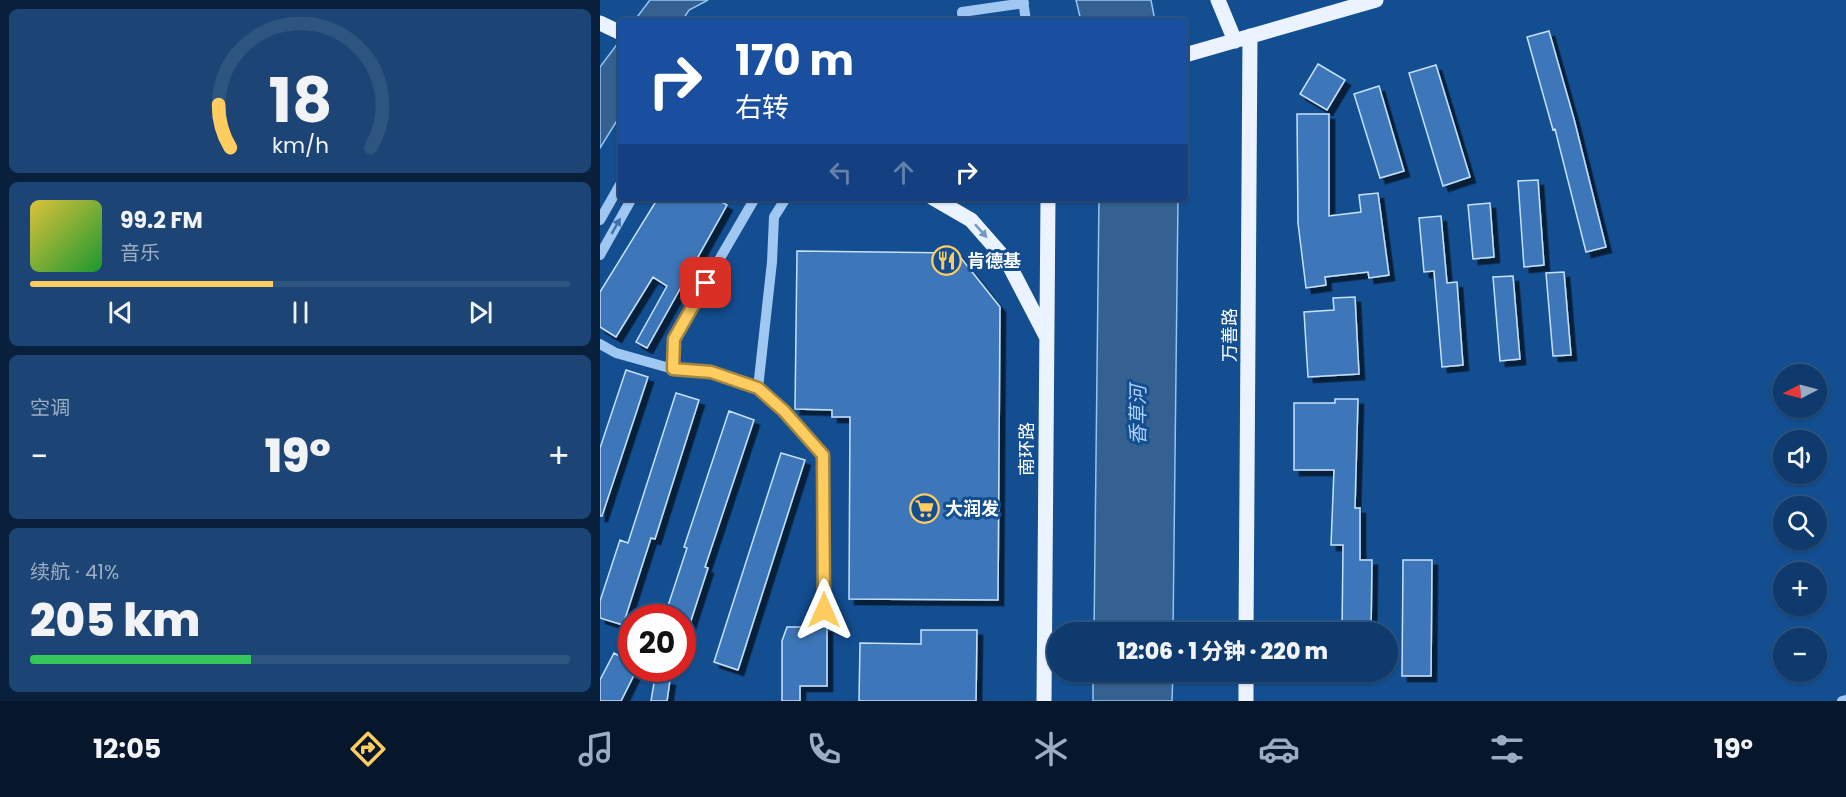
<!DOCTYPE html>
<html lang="zh">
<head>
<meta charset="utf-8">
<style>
	:root { --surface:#0e3a6d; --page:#1c4575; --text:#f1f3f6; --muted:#9badc2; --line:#2e5480; --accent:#ffcc60 }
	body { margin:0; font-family:Poppins,"Noto Sans SC",sans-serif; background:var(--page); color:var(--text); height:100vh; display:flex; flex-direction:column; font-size:22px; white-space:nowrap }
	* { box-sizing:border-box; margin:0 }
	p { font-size:20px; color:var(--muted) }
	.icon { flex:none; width:33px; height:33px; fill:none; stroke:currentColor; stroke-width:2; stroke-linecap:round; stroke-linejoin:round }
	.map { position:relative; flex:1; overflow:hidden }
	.sheet { display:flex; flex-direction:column; gap:9px; padding:9px; background:#08203c; width:600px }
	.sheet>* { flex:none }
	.banner { position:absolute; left:18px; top:18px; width:570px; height:183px; border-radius:6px; box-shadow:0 2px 4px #0004,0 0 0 2px var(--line); background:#1a4fa0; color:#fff; overflow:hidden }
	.needle { width:39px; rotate:264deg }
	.buttons { position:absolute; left:1173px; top:364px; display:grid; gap:12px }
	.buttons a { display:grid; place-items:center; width:54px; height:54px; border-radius:50%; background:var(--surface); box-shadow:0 2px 4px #0004,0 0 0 2px var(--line); font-size:30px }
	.speed { position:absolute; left:18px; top:604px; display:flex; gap:12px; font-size:30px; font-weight:700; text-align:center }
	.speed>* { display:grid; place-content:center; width:78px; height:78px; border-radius:50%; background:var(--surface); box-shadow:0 2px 4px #0004,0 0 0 2px var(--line); line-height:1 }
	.speed .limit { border:9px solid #d22; background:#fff; color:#111 }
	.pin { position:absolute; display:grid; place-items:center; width:51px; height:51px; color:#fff; margin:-26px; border-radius:12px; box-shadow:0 3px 9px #0006 }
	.me { position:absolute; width:66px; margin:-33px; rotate:0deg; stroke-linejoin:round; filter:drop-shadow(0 0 4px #0008) }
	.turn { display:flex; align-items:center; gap:21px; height:126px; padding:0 18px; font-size:27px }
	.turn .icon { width:78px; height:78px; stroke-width:2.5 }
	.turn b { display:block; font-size:42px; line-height:51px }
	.lanes { display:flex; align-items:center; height:57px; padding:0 18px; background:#0003; justify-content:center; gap:30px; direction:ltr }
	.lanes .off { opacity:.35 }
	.big { font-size:45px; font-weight:800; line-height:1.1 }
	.sheet .widget { flex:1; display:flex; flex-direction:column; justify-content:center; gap:9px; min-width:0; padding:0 21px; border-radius:9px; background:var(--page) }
	.sheet .dial { align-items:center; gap:0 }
	.dial svg { height:156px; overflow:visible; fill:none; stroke:var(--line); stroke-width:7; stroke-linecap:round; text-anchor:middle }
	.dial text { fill:var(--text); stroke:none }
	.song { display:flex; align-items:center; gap:18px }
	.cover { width:72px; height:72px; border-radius:9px; background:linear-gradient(135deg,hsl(50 70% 55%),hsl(130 70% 35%)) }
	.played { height:6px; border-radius:3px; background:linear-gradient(90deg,var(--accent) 45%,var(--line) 45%) }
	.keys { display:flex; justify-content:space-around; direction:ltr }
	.heat { display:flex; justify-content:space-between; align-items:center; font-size:33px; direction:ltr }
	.charge { height:9px; border-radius:4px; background:linear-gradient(90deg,#34c759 41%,var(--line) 0) }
	.trip { position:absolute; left:447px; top:622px; width:351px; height:60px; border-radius:30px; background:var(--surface); box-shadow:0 2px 4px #0004,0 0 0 2px var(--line); font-weight:800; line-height:60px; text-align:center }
	.menu { display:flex; height:96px; justify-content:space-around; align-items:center; background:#06172c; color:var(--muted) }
	.menu .icon { width:42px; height:42px }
	.menu .current { color:var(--accent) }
	.menu b { font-size:27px; color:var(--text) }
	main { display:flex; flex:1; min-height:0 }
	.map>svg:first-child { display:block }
	.water { fill:#356191; stroke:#91c3f5; stroke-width:1.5 }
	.building { fill:#3c77b9; stroke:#c6e1fc; stroke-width:1.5; filter:url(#shadow) }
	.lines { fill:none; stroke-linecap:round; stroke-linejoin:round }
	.minor { stroke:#9fc7f1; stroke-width:10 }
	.major { stroke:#eaf3ff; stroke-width:15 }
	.oneway { fill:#3d72ae }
	.oneway2 { fill:#7498c2 }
	.route-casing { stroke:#a6853e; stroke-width:15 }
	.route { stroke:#ffcc60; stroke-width:10 }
	.labels { text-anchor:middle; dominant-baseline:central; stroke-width:6; stroke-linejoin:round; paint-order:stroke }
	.poi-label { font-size:18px; font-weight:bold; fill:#fff; stroke:#134e91; text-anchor:start }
	.street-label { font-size:18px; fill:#fff; stroke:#134e91 }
	.water-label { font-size:20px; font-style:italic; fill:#abd1f8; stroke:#134e91 }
</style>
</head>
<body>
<main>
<section class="sheet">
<div class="widget dial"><svg viewBox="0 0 100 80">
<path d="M14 69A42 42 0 1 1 86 69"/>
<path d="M14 69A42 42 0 0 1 8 47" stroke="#ffcc60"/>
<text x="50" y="56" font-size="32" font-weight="700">18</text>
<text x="50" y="72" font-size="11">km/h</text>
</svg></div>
<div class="widget">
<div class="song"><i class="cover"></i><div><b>99.2 FM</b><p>音乐</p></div></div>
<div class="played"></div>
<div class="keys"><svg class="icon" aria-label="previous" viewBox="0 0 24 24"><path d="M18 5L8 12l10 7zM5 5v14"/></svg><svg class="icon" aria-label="pause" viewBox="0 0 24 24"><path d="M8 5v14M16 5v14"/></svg><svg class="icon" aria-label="next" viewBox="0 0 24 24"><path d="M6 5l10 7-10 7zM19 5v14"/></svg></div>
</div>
<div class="widget"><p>空调</p>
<div class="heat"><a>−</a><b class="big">19°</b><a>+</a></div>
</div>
<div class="widget"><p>续航 · 41%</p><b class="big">205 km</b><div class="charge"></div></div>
</section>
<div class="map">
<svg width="1246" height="701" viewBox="0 0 1246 701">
	<defs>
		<filter id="shadow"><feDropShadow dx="5.5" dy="5.5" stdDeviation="0" flood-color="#0009"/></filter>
	</defs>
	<rect width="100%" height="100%" fill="#134e91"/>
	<!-- water -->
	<path class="water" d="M50,0H108L89,10L82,21H34Z
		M476,0H551L555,21H481Z
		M21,39V114L0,148V67Z
		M499,198H578L573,633H494Z
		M493,672H573L572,701H493Z"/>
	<!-- building -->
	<path class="building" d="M949,31L974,119L1006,247L986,252L955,129L953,130L927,37Z
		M718,64L745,80L727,110L700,94Z
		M836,65L870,177L843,186L809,73Z
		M779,86L804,171L780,178L754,94Z
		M697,114H729V216L761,212L759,195L778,193L789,275L769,278L768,272L725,277L726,285L706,288L698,223Z
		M938,180L944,265L924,267L918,181Z
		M58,198H115L127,205L47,348L36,342L67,286L53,277L16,337L0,327V292Z
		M890,203L894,257L873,259L868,205Z
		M841,216L847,283L857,282L863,365L842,367L834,271L824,272L819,218Z
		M197,251L357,253L400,307L398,600L249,599L250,417H232V410L195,409Z
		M964,272L971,355L953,356L946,273Z
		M913,276L920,359L900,361L893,277Z
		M755,297L759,374L708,377L704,312L734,310L733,298Z
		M26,370L48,377L2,516H0V448Z
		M76,393L99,400L55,539L51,538L23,625L0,618V601L20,540L28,543Z
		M735,399H758L755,508H760V560H772L771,633H742L743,545H731L734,470H694V403H735Z
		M129,411L154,420L105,567L108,568L85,639H82V618H64L87,548L84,547Z
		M181,453L205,460L138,670L114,662Z
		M803,560H832L831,676H802Z
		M187,627H227V686H200V701H182V641Z
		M321,630H377L376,701H259L260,643L321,644Z
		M14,653L32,663V669H37L21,701H0V680Z
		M55,677L70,680L67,701H51Z"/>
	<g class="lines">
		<!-- minor -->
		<path class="minor" d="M423,0L426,21
			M363,21L362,12L424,3
			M155,198L73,339V369L112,372L158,388
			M186,198L174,217L172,262L158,388L184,411L223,455V610
			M0,220L21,183
			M0,255L32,198
			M0,344L16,353L73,369
			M1242,701L1246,700"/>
		<!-- major -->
		<path class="major" d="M618,0L635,41
			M0,23L21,33
			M585,55L776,0
			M333,198L371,220L407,261L446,336
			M646,633L650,36
			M444,701L448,198
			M646,701V672"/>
	</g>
	<!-- one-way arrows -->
	<defs><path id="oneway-solid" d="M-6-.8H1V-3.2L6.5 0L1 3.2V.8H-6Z" transform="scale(1.5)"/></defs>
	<use class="oneway" href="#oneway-solid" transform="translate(16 226) rotate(-61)"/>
	<use class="oneway2" href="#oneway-solid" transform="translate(381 231) rotate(48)"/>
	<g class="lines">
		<defs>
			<path id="route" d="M106,283L74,339L73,369L111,372L158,388L184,411L223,455L224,610"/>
		</defs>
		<!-- route casing -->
		<use href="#route" class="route-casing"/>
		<!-- route -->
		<use href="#route" class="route"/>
	</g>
	<!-- icons -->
	<defs>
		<symbol id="restaurant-ring" viewBox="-11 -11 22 22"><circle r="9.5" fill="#134e91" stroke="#ffcc60" stroke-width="1.5"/><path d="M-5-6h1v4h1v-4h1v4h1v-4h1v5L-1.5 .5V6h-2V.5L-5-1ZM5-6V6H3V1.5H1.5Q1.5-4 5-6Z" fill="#ffcc60"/></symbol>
		<symbol id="supermarket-ring" viewBox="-11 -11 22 22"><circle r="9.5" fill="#134e91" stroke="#ffcc60" stroke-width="1.5"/><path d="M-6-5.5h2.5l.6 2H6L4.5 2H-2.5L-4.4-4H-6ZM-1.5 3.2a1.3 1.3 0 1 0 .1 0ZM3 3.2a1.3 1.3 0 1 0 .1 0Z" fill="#ffcc60"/></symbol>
	</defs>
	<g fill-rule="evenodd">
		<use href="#restaurant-ring" x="330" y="244" width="33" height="33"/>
		<use href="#supermarket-ring" x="308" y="492" width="33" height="33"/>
	</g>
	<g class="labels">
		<!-- poi labels -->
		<g class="poi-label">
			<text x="367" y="260">肯德基</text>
			<text x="345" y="508">大润发</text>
		</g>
		<!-- street labels -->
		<g class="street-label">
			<text transform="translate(629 335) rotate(-90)">万善路</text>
			<text transform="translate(426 449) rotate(-90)">南环路</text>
		</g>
		<!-- water labels -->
		<g class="water-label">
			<text transform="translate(538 415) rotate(-90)">香草河</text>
		</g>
	</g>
</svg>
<div class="buttons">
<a><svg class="needle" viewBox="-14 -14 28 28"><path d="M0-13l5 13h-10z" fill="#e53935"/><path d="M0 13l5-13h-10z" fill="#9badc2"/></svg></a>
<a><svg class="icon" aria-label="sound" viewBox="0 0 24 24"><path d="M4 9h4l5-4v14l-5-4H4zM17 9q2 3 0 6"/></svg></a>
<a><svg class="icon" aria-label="search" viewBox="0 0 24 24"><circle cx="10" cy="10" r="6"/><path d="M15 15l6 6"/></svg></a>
<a>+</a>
<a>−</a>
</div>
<div class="speed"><div class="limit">20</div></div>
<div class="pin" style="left:106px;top:283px;background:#d93025"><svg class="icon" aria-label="arrive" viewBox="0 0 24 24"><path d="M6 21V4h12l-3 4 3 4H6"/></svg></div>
<svg class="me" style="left:224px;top:610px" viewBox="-20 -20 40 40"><path d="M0-17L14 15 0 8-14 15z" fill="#ffcc60" stroke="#fff" stroke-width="4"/></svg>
<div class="trip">12:06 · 1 分钟 · 220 m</div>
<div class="banner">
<div class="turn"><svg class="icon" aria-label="right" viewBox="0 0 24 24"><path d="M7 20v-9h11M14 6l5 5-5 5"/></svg><div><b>170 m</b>右转</div></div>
<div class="lanes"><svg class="icon off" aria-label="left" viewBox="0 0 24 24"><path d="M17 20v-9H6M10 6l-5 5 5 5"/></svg><svg class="icon off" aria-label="ahead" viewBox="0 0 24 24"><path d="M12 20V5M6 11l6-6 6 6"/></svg><svg class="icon" aria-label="right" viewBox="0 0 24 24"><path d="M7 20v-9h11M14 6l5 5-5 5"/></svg></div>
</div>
</div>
</main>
<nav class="menu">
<b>12:05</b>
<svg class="icon current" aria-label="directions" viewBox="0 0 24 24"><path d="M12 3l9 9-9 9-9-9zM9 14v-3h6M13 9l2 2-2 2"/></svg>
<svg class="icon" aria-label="music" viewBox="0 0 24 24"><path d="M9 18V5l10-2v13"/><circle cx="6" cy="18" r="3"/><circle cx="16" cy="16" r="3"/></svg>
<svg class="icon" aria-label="phone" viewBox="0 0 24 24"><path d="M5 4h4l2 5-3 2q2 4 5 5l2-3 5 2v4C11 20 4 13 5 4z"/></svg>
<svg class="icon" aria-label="climate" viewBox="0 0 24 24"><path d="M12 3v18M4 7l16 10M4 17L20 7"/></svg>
<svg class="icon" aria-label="car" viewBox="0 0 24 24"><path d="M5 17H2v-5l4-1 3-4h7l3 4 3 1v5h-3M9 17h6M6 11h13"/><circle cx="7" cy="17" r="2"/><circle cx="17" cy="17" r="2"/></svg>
<svg class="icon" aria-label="filters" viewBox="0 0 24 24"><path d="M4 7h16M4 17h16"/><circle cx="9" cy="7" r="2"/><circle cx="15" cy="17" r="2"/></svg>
<b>19°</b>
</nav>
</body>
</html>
